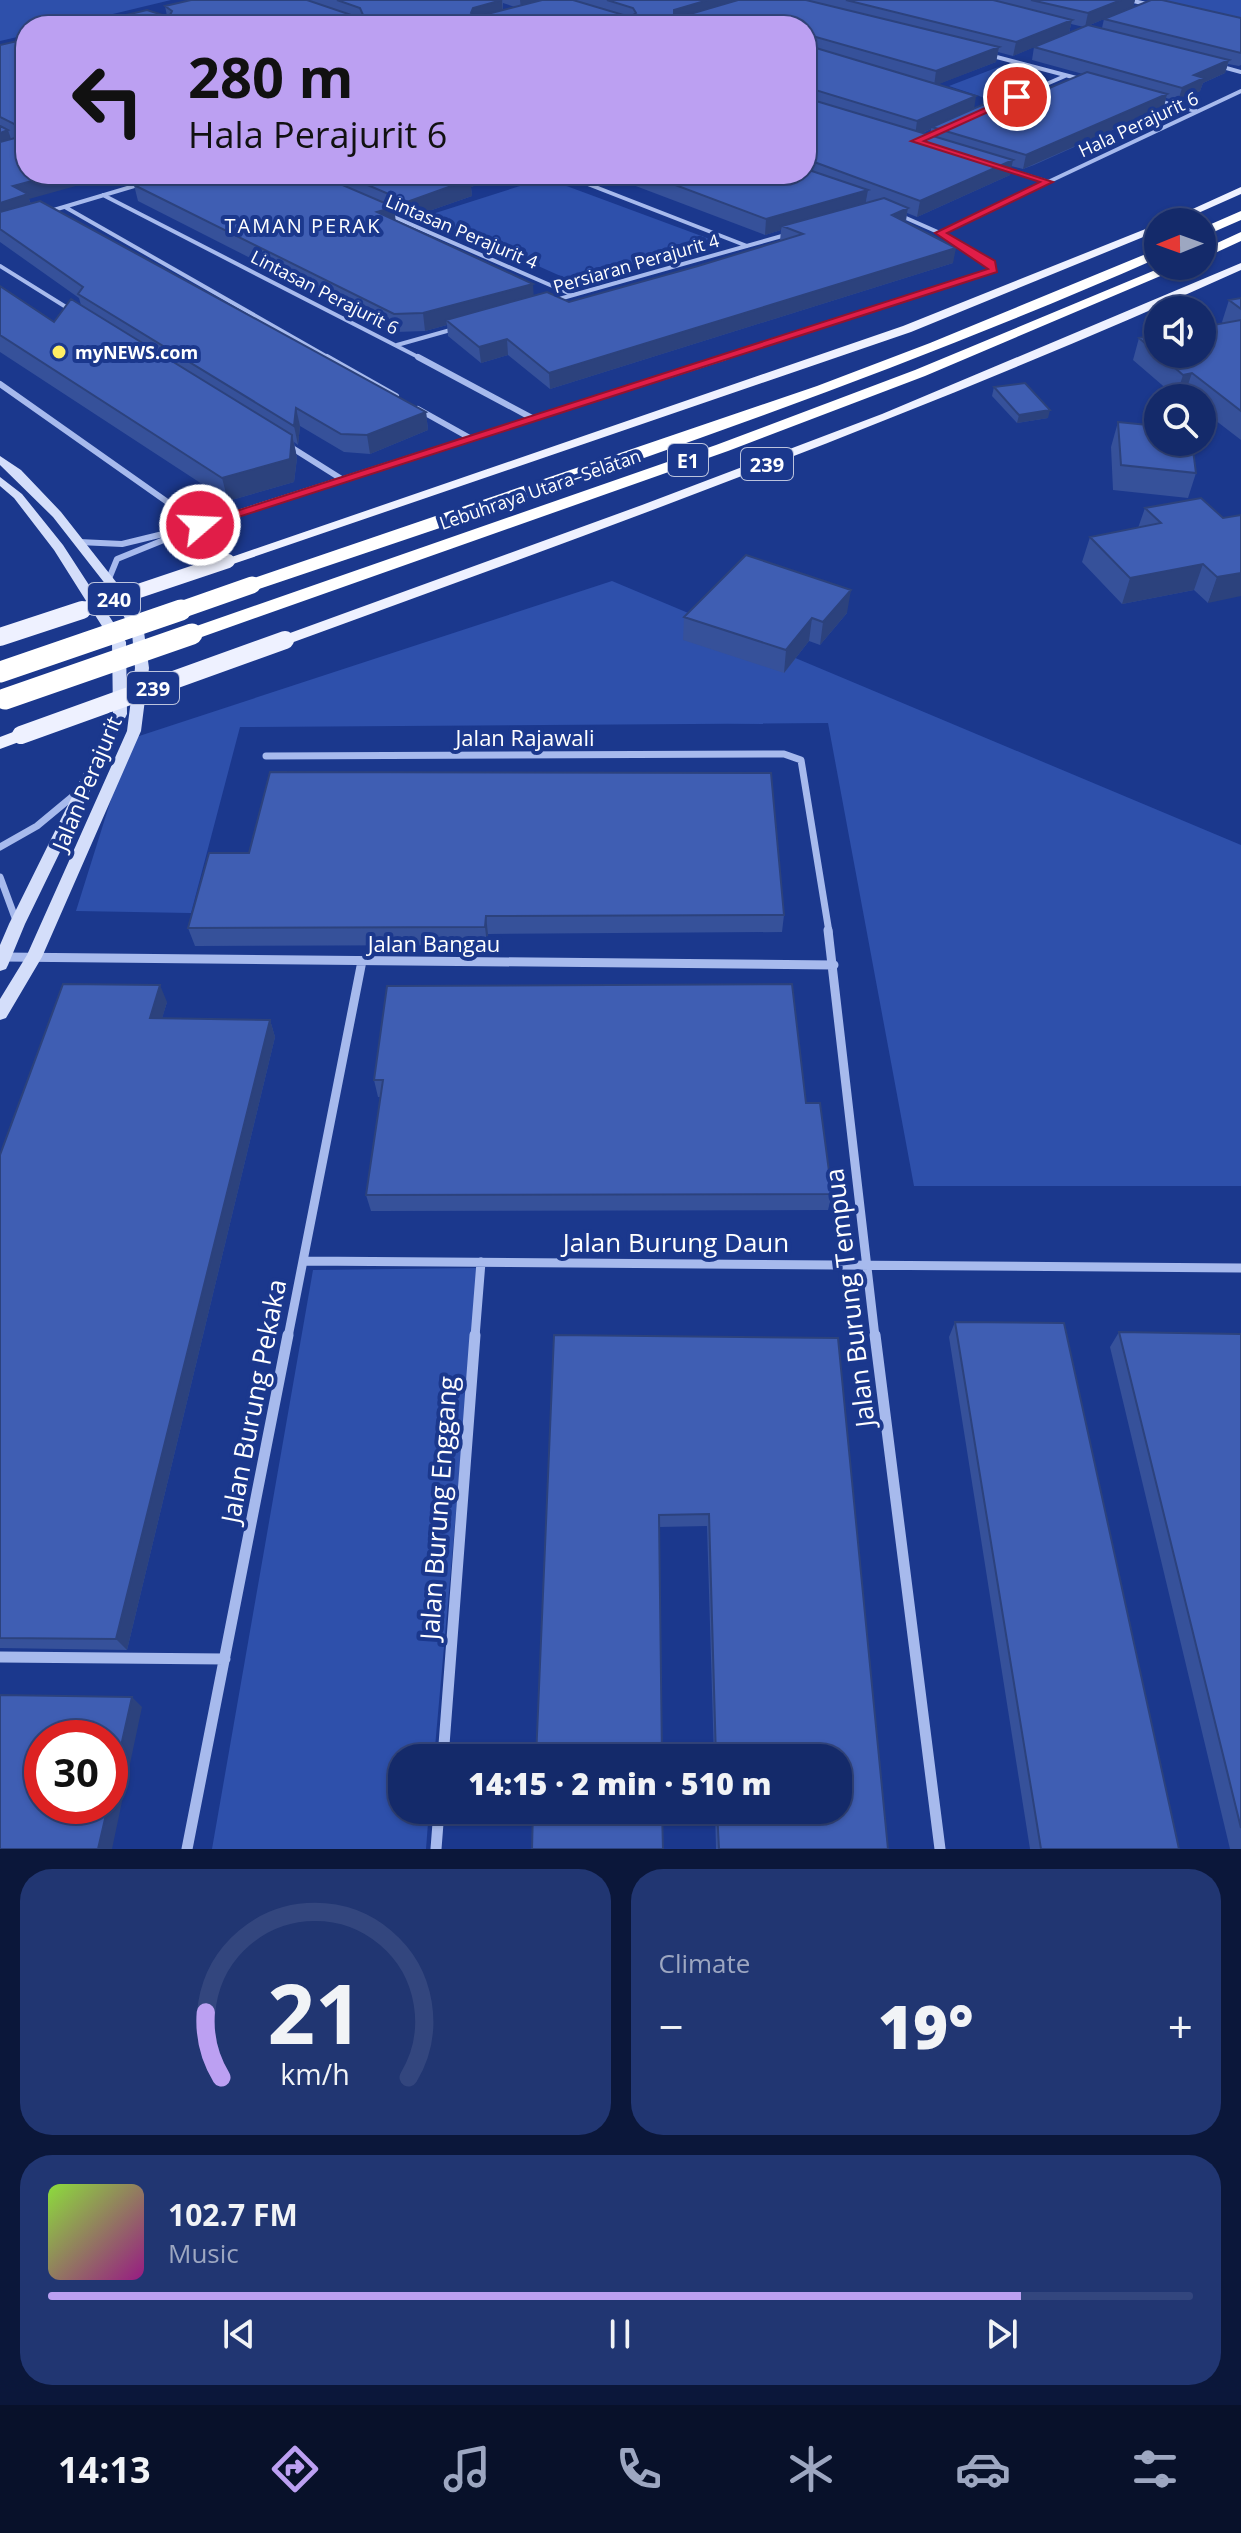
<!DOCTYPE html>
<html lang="en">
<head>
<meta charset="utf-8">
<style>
	:root { --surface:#142a6a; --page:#213672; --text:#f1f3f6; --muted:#9da7c1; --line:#33467e; --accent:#bca0f2 }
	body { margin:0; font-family:"Open Sans",sans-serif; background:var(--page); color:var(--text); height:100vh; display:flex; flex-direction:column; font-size:30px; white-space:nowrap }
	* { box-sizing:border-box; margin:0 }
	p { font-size:26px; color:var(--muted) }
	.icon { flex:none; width:44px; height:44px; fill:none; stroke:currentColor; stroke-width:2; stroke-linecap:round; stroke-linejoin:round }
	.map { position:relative; height:1849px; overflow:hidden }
	.panel { display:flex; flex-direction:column; gap:20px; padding:20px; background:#0b173a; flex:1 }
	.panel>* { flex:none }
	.top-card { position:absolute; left:16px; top:16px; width:800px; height:168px; border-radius:32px; box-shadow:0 2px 6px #0004,0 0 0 2px var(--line); background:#bca0f2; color:#111; overflow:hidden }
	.needle { width:52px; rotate:269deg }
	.buttons { position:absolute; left:1144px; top:208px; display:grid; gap:16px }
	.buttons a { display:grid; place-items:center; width:72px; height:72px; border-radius:50%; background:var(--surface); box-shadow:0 2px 6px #0004,0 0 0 2px var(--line); font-size:40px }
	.speed { position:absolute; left:24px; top:1720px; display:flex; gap:16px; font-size:40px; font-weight:700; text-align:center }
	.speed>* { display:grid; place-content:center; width:104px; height:104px; border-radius:50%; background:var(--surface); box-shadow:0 2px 6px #0004,0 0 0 2px var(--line); line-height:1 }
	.speed .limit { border:12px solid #d22; background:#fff; color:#111 }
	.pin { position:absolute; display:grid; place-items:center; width:68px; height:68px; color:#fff; margin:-34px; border:4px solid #fff; border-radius:50%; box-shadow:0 2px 8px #0007 }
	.me { position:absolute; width:88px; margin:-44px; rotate:71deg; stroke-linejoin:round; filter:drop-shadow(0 0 6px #0008) }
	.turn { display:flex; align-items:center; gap:28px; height:168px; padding:0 40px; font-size:36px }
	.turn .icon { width:104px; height:104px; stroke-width:2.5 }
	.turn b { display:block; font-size:56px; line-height:68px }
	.big { font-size:60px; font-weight:800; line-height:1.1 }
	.panel .card { flex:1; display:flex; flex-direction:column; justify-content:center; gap:12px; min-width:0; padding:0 28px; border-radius:32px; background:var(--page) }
	.panel .dial { align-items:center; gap:0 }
	.dial svg { height:208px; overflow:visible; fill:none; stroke:var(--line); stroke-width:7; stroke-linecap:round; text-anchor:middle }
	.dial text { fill:var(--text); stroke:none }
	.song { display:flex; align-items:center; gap:24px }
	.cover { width:96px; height:96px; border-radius:12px; background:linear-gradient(135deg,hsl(90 70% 55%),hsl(310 70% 35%)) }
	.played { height:8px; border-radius:4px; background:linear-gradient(90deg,var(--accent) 85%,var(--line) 85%) }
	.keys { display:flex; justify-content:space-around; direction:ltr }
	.heat { display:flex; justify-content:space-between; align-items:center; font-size:44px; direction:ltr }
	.panel .tiles { flex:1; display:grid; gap:20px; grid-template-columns:1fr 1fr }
	.card:last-child { grid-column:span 2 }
	.trip { position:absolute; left:388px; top:1744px; width:464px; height:80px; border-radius:32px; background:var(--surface); box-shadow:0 2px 6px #0004,0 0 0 2px var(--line); font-weight:800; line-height:80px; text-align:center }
	.tabs { display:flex; height:128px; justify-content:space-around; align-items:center; background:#08112a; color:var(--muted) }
	.tabs .icon { width:56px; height:56px }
	.tabs .selected { color:var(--accent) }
	.tabs b { font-size:36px; color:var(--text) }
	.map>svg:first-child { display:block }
	.green { fill:#2e50ab }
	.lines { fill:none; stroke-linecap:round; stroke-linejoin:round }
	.street-far4 { stroke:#a7baed; stroke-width:4 }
	.street-far3 { stroke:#a7baed; stroke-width:6 }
	.street-far2 { stroke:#a7baed; stroke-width:7 }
	.street-far1 { stroke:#a7baed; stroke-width:9 }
	.street { stroke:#a7baed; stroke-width:11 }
	.secondary { fill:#d4defa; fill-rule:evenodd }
	.primary { fill:#eef1ff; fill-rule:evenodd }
	.highway { fill:#fff; fill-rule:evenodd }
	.primary-bridge-far1 { stroke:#eef1ff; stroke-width:14 }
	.primary-bridge { stroke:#eef1ff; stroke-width:18 }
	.highway-bridge-far1 { stroke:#fff; stroke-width:17 }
	.highway-bridge { stroke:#fff; stroke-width:21 }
	.wall { fill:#36519a; fill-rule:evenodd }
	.shaded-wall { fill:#2c427d }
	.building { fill:#3f5eb3; stroke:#2c427d; stroke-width:2 }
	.route { fill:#e11d48; stroke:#92132f; stroke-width:2 }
	.poi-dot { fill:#ffee64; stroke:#1b388d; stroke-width:3 }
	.labels { text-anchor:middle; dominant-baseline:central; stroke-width:8; stroke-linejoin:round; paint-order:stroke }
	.far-street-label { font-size:18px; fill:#fff; stroke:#1b388d }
	.far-poi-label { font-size:18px; font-weight:bold; fill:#fff; stroke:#1b388d; text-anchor:start }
	.far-neighbourhood-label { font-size:20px; letter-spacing:2px; fill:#fff; stroke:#1b388d }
	.shield { fill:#1b388d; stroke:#bbc3dd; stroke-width:2 }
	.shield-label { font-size:20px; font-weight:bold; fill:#fff }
	.street-label { font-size:22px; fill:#fff; stroke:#1b388d }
	.near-street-label { font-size:26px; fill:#fff; stroke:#1b388d }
</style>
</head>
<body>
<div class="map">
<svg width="1241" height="1849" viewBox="0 0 1241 1849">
	<rect width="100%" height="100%" fill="#1b388d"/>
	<!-- green -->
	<path class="green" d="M0,0H171L63,26H26V35L0,41Z
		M1160,0H1241V19Z
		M1001,66L1039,75L985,98L949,86Z
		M545,178L715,241L574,282L426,216Z
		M612,581L1241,845V1186H914L828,723L240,727L191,913L76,911L130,739Z
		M478,1268L434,1758H402V1810H429L426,1849H212L313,1270Z"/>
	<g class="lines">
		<!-- street-far4 -->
		<path class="street-far4" d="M1129,0L1151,5
			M989,55L1084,80
			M1219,66L1241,72
			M1155,100L1196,111
			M993,107L1065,76
			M1003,168L1048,182
			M562,174L747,246
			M103,195L422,359
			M65,207L331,359
			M47,212L141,184
			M387,214L573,295
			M897,214L940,233
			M0,266L74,312
			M552,301L789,234
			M397,345L454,329
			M720,359L990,272L995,268L992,264L940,233L1241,91"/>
		<!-- street-far3 -->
		<path class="street-far3" d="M327,357L396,396
			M418,357L532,418
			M0,384L200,525
			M418,409L470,438
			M286,444L340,478
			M79,542L122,544L200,525L726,357
			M108,581L117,559L181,533"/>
		<!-- street-far2 -->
		<path class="street-far2" d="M266,756L784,754L801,760L829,932
			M0,847L37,826L78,792
			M0,877L17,923"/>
		<!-- street-far1 -->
		<path class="street-far1" d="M828,930L875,1337
			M3,957L834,965
			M303,1261L1241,1268
			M288,1337L362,961
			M475,1337L481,1262"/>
		<!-- street -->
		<path class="street" d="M875,1335L940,1849
			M0,1657L225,1659
			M443,1758L475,1335
			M187,1849L288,1335
			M436,1849L439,1810"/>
		<!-- secondary -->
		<path class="secondary" d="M0,456L21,470L61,512L120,587L144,632L149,668L141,731L42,957L6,1018L0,1020V999L27,955L127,731L135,668L132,632L110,590L53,517L0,465Z
			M0,477L22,494L63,545L126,642L127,714L25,924L8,965L6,969L0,971V945L9,924L113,714L112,642L54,550L14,498L0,486Z"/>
		<!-- primary -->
		<path class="primary" d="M1241,187V194L1178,222H1164Z
			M1158,224V231L911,332L233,564L228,566L220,561L903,326Z
			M1241,263V270C930,410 611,527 291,643L285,645L277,640L279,637L642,505L882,414Z
			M21,729L27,731L30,735L27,739L0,749V737Z"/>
		<!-- highway -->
		<path class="highway" d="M1241,211V220L1202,237V228Z
			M1241,232V241L1202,259V250Z
			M1158,249V258C865,387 562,487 259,589L252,591L243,585L245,581L817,386L930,343Z
			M1165,266H1184L925,376L728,451L199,638L192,640L182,634L185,630L716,445L915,370Z"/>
		<!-- primary-bridge-far1 -->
		<path class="primary-bridge-far1" d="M76,612L228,561"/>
		<!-- primary-bridge -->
		<path class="primary-bridge" d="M0,637L82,610
			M21,735L285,640"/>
		<!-- highway-bridge-far1 -->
		<path class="highway-bridge-far1" d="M175,612L252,585"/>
		<!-- highway-bridge -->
		<path class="highway-bridge" d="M0,672L181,610
			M5,699L192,634"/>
	</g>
	<!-- wall -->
	<path class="wall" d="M191,0H1135L1133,7L1241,18V65L1239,66L1228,64L1225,73L1203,83L1200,91L1178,101L1166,98L1164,107L1034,165L1023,169L1011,166L1010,175L917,217L907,213L906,222L953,263L550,389L508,355L481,363L448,336L447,325L425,331L396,332L138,201L134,185L139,174H508L471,187L472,196L409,218L394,212L395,221L533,296L569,302L698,266L780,241L781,230L765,235L604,174H806V26L167,16L165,6ZM503,3L515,7L503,10ZM1104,19L1102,28L1089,25H1090ZM1071,24L1084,27L1069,33ZM1034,47L1032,60L1083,74L1007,106L974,109L938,84L996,62L998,52L1013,56ZM931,129L930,135L923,133Z
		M26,39L29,199L31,204L426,412L428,430L370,454L344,452L300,426L298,445L294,442L297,458L294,482L228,501L0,352V286L54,322L81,305L79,298L0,242V45Z
		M1241,298V440L1202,410V398H1187L1184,396L1176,397L1133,360L1139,338L1223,323L1222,322L1229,300Z
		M994,387L1048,418L1017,423L992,396Z
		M1118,422L1196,473L1188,498L1113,490L1111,447Z
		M1145,508L1223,518L1241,515L1208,603L1194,590L1122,604L1082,562L1090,537L1138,528Z
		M847,613L820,645L809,641L784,673L683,640L684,617Z
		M209,853L784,915L782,932L488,934L487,945L195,946L188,928Z
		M167,1002L162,1018L270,1020L275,1037L127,1650L0,1648V1155Z
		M374,1080L806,1103L832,1194L828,1210L371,1211L366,1195L380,1097H378Z
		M955,1322L1179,1849H1030L949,1337Z
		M1119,1332L1241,1334V1849H1230L1110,1347Z
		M657,1336L888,1849H716L715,1810H838V1758H714L707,1526L659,1527Z"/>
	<!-- shaded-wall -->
	<path class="shaded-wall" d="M502,0L503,14L474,22L471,13L473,8Z
		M520,0H555L521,9Z
		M708,0H754L674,23V10Z
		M1121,0H1135L1133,7L1085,27L1088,13Z
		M1072,20L1069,33L1013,56L1016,42Z
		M999,47L996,62L934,86L936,71Z
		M1229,60L1225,73L1203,83L1200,91L1178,101L1182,88L1194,75Z
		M1167,94L1164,107L1023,169L1026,155Z
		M976,96L974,110L932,127L931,129L915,136L917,121Z
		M8,130L13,145L0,150V133Z
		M1013,160L1010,175L917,217L920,201Z
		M58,174H119L29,199L33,210L0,221V203L13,186Z
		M462,174H508L471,187L472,196L409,218L407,202Z
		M868,190L865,206L782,226L781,230L765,235L766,219Z
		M394,207L396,223L377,212Z
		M908,208L905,223L892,215Z
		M956,248L953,263L550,389L549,373Z
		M533,284L534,301L446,320L447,325L425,331L423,313Z
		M507,339L508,355L481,363L479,347Z
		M1192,373L1184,396L1176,397L1183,375Z
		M296,408L300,426L298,445L294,426Z
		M1050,410L1048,418L1017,423L1019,415Z
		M426,412L428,430L370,454L367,435Z
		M292,435L297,458L294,482L228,501L222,478Z
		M1203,564L1194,590L1122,604L1130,578Z
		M1241,573V596L1208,603L1217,577Z
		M851,590L847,613L820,645L823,622Z
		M812,618L809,641L784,673L786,650Z
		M486,916L488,934L487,945L485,927Z
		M160,985L167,1002L157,1035L150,1018Z
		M270,1020L275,1037L127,1650L116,1639Z
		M132,1697L142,1707L112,1849H98L108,1806H110V1795Z"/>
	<!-- building -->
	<path class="building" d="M191,0H307L357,17L363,15L360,8L337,0H502L473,8L471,13L476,17L542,0H573L630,17L636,13L633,8L607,0H708L674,10V15L680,17L738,0H806L999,47L936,71L809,35L806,36V26H79L147,10L169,17L172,11L165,6Z
		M846,0H993L1072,20L1016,42Z
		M1031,0H1121L1088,13Z
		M1151,0H1162L1241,18V53L1104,19Z
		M1088,25L1229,60L1194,75L1204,78L1182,88L1034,47Z
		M26,39V130L0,117V45Z
		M806,45L976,96L917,121L809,88L806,90Z
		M1087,72L1167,94L1026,155L932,127L991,101L1007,106Z
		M806,98L1013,160L920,201L806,159Z
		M0,126L8,130L0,133Z
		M26,130V174H58L13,186L28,194L0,203V142L23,136Z
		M806,169L868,190L766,219L646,174H806Z
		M139,174H317L394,207L377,212L533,284L423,313L394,314L134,185Z
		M342,174H462L460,175L471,179L407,202Z
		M884,198L908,208L892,215L956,248L549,373L507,339L479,347L446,320L547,292L569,302L698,266L803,234L782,226Z
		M40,201L426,412L367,435L341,434L296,408L294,426L78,294L83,287L0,229V212Z
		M0,286L54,322L71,299L292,435L290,459L222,478L0,335Z
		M1241,298V309L1229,300Z
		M1241,320V411L1192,373L1183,375L1159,354H1202V327Z
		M1158,334V354L1139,338Z
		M1025,383L1050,410L1019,415L994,387Z
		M1118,422L1158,426V442H1192L1196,473L1121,465Z
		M1201,498L1223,518L1241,515V573L1217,577L1203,564L1130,578L1090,537L1161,523L1145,508Z
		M746,555L851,590L823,622L812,618L786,650L684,617Z
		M270,772L771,773L784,915L486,916L485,927L188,928L209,853H249Z
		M63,984L160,985L150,1018L270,1020L116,1639L0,1638V1155Z
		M792,984L806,1103H820L832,1194L366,1195L383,1080H374L387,986Z
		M955,1322L1064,1323L1179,1849H1041Z
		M1119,1332L1241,1334V1828Z
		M554,1335L838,1338L888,1849H719L717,1810H838V1758H716L709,1514L659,1515L662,1758H536Z
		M0,1695L132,1697L110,1795V1738H42V1806H108L98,1849H0Z
		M533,1810H662L663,1849H532Z"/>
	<!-- route -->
	<path class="route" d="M1014,95L1021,97L924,141L1053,182L947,233L995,261L997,272L204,528L193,525L988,269L935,233L1040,182L911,141Z"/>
	<!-- markers -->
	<circle class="poi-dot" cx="59" cy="352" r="8"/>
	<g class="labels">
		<!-- far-street labels -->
		<g class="far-street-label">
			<text transform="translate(1138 124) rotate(-25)">Hala Perajurit 6</text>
			<text transform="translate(462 231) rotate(23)">Lintasan Perajurit 4</text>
			<text transform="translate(636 263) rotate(-16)">Persiaran Perajurit 4</text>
			<text transform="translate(325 292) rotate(27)">Lintasan Perajurit 6</text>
			<text transform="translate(540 489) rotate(-19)">Lebuhraya Utara–Selatan</text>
		</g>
		<!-- far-poi labels -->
		<g class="far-poi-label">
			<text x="75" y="352">myNEWS.com</text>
		</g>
		<!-- far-neighbourhood labels -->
		<g class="far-neighbourhood-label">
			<text x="303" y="225">TAMAN PERAK</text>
		</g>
		<!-- shield labels -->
		<g class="shield">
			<rect x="668" y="444" width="40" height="32" rx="6"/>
			<rect x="741" y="448" width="52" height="32" rx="6"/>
			<rect x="88" y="583" width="52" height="32" rx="6"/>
			<rect x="127" y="672" width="52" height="32" rx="6"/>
		</g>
		<g class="shield-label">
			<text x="688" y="460">E1</text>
			<text x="767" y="464">239</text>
			<text x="114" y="599">240</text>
			<text x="153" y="688">239</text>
		</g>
		<!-- street labels -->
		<g class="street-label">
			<text x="525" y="737">Jalan Rajawali</text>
			<text transform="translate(86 783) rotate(-67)">Jalan Perajurit</text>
			<text x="434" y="943">Jalan Bangau</text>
		</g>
		<!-- near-street labels -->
		<g class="near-street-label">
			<text x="676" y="1242">Jalan Burung Daun</text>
			<text transform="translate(849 1298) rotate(-97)">Jalan Burung Tempua</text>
			<text transform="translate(253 1401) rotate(-79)">Jalan Burung Pekaka</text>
			<text transform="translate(438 1508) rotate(-86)">Jalan Burung Enggang</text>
		</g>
	</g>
</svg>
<div class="buttons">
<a><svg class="needle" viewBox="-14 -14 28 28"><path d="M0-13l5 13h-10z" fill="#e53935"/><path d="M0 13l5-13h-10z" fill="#9da7c1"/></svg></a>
<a><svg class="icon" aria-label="sound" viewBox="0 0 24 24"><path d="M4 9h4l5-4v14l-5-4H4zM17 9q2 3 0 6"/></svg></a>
<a><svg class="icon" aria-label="search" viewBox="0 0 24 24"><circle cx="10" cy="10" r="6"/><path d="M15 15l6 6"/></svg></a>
</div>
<div class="speed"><div class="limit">30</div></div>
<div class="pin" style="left:1017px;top:97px;background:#d93025"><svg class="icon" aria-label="arrive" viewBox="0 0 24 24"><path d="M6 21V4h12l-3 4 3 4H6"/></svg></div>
<svg class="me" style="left:200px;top:525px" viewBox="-20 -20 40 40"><circle r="17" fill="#e11d48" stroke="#fff" stroke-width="3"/><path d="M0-11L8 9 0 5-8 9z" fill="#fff"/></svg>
<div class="trip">14:15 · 2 min · 510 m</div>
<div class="top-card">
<div class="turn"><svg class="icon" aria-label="left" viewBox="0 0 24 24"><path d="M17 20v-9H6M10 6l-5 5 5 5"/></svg><div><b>280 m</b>Hala Perajurit 6</div></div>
</div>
</div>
<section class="panel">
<div class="tiles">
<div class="card dial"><svg viewBox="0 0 100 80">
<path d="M14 69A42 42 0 1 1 86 69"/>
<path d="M14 69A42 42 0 0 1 8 44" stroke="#bca0f2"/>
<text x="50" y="56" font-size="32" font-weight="700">21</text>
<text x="50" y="72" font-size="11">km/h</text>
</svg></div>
<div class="card"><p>Climate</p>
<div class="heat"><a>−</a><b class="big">19°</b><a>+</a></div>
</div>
<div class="card">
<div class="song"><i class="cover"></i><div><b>102.7 FM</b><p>Music</p></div></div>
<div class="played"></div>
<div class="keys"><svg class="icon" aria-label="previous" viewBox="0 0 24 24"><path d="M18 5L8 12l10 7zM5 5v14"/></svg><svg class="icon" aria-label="pause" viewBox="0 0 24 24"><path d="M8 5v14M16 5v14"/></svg><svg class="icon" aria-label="next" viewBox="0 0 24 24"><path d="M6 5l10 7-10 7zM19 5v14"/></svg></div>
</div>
</div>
</section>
<nav class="tabs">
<b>14:13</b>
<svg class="icon selected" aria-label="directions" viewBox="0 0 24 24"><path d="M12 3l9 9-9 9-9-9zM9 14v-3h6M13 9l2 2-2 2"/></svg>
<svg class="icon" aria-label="music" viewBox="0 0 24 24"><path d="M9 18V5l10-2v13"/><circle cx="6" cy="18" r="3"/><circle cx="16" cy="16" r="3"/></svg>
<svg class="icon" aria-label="phone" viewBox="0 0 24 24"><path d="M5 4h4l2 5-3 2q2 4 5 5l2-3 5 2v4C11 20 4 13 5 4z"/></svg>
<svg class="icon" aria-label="climate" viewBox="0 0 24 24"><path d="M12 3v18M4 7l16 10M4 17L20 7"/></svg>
<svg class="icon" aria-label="car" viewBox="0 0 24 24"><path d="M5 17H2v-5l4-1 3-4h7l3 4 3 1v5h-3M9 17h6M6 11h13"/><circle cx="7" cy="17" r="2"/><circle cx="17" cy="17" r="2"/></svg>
<svg class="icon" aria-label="filters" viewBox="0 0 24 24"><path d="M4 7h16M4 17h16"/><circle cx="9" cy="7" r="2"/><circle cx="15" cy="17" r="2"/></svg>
</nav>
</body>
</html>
